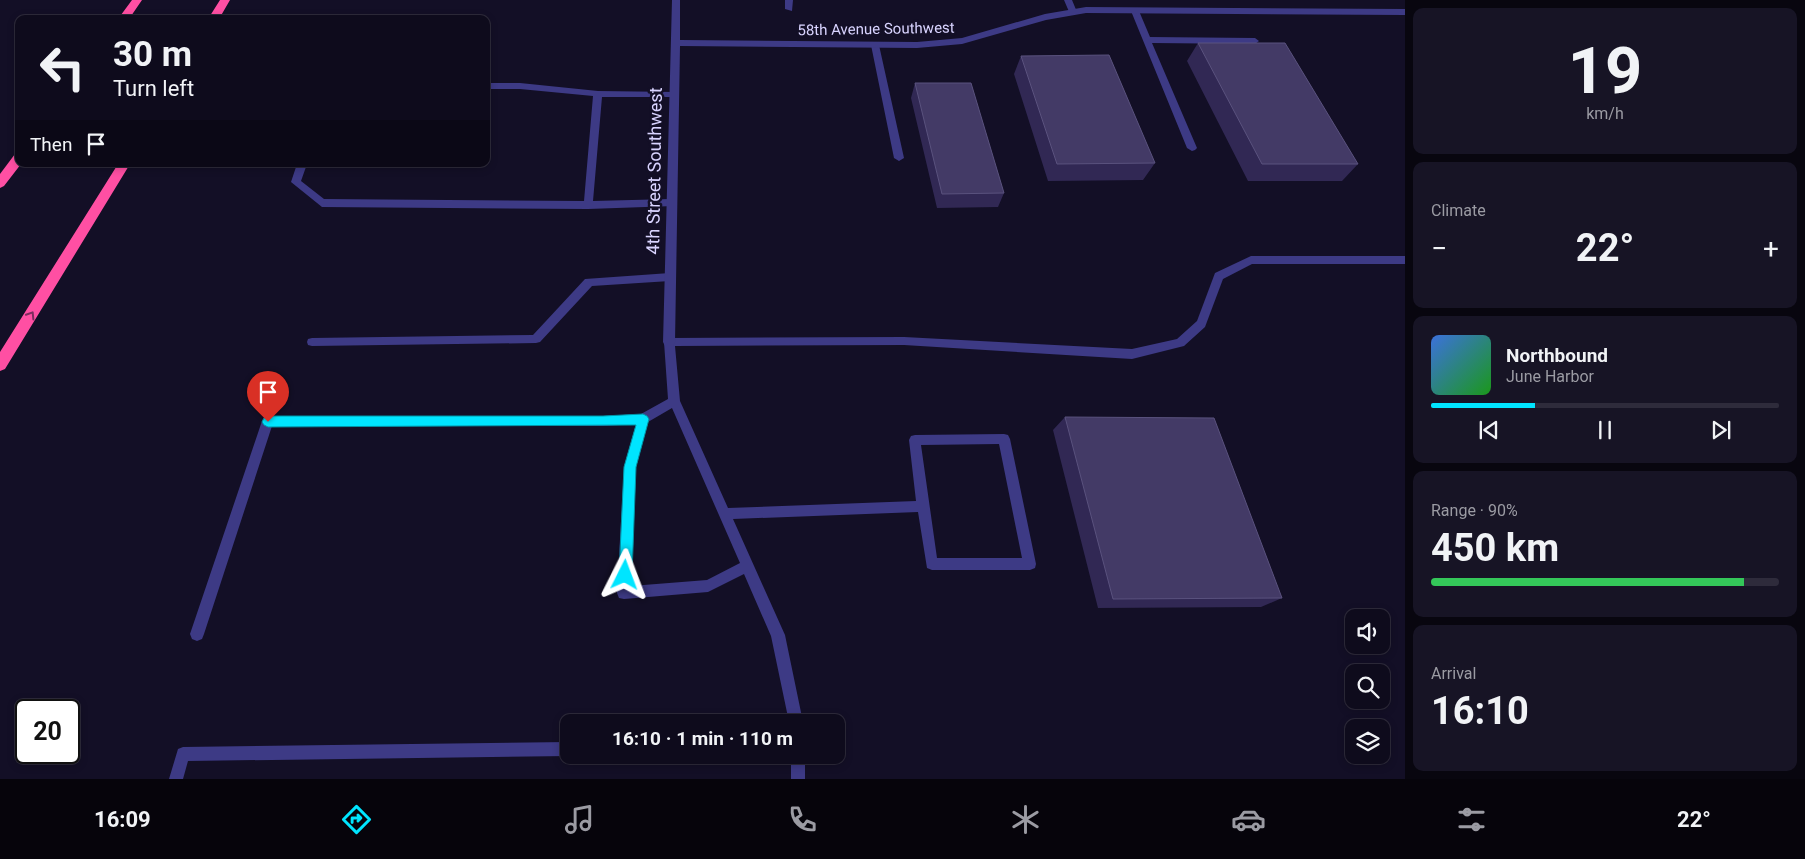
<!DOCTYPE html>
<html lang="en">
<head>
<meta charset="utf-8">
<style>
	:root { --surface:#0e0b1c; --page:#171425; --text:#f1f3f6; --muted:#9b9ba3; --line:#2e2b3b; --accent:#00e5ff }
	body { margin:0; font-family:Roboto,sans-serif; background:var(--page); color:var(--text); height:100vh; display:flex; flex-direction:column; font-size:19px; white-space:nowrap }
	* { box-sizing:border-box; margin:0 }
	p { font-size:16px; color:var(--muted) }
	.icon { flex:none; width:28px; height:28px; fill:none; stroke:currentColor; stroke-width:2; stroke-linecap:round; stroke-linejoin:round }
	.map { position:relative; flex:1; overflow:hidden }
	.sheet { display:flex; flex-direction:column; gap:8px; padding:8px; background:#08060f; width:400px }
	.sheet>* { flex:none }
	.guide { position:absolute; left:15px; top:15px; width:475px; height:152px; border-radius:10px; box-shadow:0 2px 8px #0003,0 0 0 1px var(--line); background:#0e0b1c; color:var(--text); overflow:hidden }
	.controls { position:absolute; left:1345px; top:609px; display:grid; gap:10px }
	.controls a { display:grid; place-items:center; width:45px; height:45px; border-radius:10px; background:var(--surface); box-shadow:0 2px 8px #0003,0 0 0 1px var(--line); font-size:25px }
	.speed { position:absolute; left:15px; top:699px; display:flex; gap:10px; font-size:25px; font-weight:700; text-align:center }
	.speed>* { display:grid; place-content:center; width:65px; height:65px; border-radius:50%; background:var(--surface); box-shadow:0 2px 8px #0003,0 0 0 1px var(--line); line-height:1 }
	.speed .limit { border:2px solid #111; border-radius:8px; background:#fff; color:#111 }
	.pin { position:absolute; display:grid; place-items:center; width:42px; height:42px; color:#fff; margin:-51px -21px; border-radius:50% 50% 50% 0; rotate:-45deg; box-shadow:0 0 5px #0007 }
	.pin .icon { rotate:45deg }
	.me { position:absolute; width:55px; margin:-28px; rotate:3deg; stroke-linejoin:round; filter:drop-shadow(0 0 4px #0008) }
	.turn { display:flex; align-items:center; gap:18px; height:105px; padding:0 15px; font-size:22px }
	.turn .icon { width:65px; height:65px; stroke-width:2.5 }
	.turn b { display:block; font-size:35px; line-height:42px }
	.then { display:flex; align-items:center; height:48px; padding:0 15px; background:#0003; gap:10px; font-size:19px }
	.big { font-size:38px; font-weight:700; line-height:1.1 }
	.sheet .widget { flex:1; display:flex; flex-direction:column; justify-content:center; gap:8px; min-width:0; padding:0 18px; border-radius:10px; background:var(--page) }
	.sheet .dial { align-items:center; gap:0 }
	.dial b { font-size:65px; line-height:1 }
	.song { display:flex; align-items:center; gap:15px }
	.cover { width:60px; height:60px; border-radius:8px; background:linear-gradient(135deg,hsl(220 70% 55%),hsl(120 70% 35%)) }
	.played { height:5px; border-radius:2px; background:linear-gradient(90deg,var(--accent) 30%,var(--line) 30%) }
	.keys { display:flex; justify-content:space-around; direction:ltr }
	.heat { display:flex; justify-content:space-between; align-items:center; font-size:28px; direction:ltr }
	.charge { height:8px; border-radius:4px; background:linear-gradient(90deg,#34c759 90%,var(--line) 0) }
	.trip { position:absolute; left:560px; top:714px; width:285px; height:50px; border-radius:10px; background:var(--surface); box-shadow:0 2px 8px #0003,0 0 0 1px var(--line); font-weight:700; line-height:50px; text-align:center }
	.tabs { display:flex; height:80px; justify-content:space-around; align-items:center; background:#06040b; color:var(--muted) }
	.tabs .icon { width:35px; height:35px }
	.tabs .selected { color:var(--accent) }
	.tabs b { font-size:22px; color:var(--text) }
	main { display:flex; flex:1; min-height:0 }
	.map>svg:first-child { display:block }
	.lines { fill:none; stroke-linecap:round; stroke-linejoin:round }
	.service { fill:#3d3a85; fill-rule:evenodd }
	.minor { fill:#3d3a85; fill-rule:evenodd }
	.motorway { fill:#ff4fa3; fill-rule:evenodd }
	.wall { fill:#312854 }
	.building { fill:#433a66; stroke:#5a527e }
	.oneway { stroke:#7d2c5e }
	.route { fill:#00e5ff; stroke:#0095a6 }
	.labels { text-anchor:middle; dominant-baseline:central; stroke-width:5; stroke-linejoin:round; paint-order:stroke }
	.far-street-label { font-size:15px; fill:#d9d4ff; stroke:#130f26 }
	.street-label { font-size:18px; fill:#d9d4ff; stroke:#130f26 }
</style>
</head>
<body>
<main>
<div class="map">
<svg width="1405" height="779" viewBox="0 0 1405 779">
	<rect width="100%" height="100%" fill="#130f26"/>
	<g class="lines">
		<!-- service -->
		<path class="service" d="M785,0H793L792,11L785,9Z
			M1064,0H1072L1077,12L1076,14H1070Z
			M1132,9L1139,11L1150,37L1255,38L1259,41L1255,44L1152,43L1197,148L1195,150L1192,151L1187,148L1131,11Z
			M875,42L879,45L904,158L899,161L894,158L871,45Z
			M486,83H520L598,91L676,92V96L673,97H602L593,201L671,199L674,200L676,203L674,206L588,209L322,207L291,182L297,164H307L301,181L324,199L584,201L593,96L520,89H486Z
			M1251,256H1405V264H1252L1223,279L1205,327L1184,346L1132,359L904,345L675,346L680,401L728,508L916,501L909,440L911,436L915,435L1004,434L1008,435L1010,439L1036,564L1035,568L1030,570H932L927,568L918,512L733,519L785,635L803,722H789L771,636L744,574L708,592L624,599L619,598L617,593L624,467L636,424L603,426H272L204,634L202,639L197,641L192,639L190,634L262,421L264,417L268,416H603L641,414L668,399L664,342L665,339L669,338L904,337L1132,349L1177,339L1197,321L1215,273ZM672,408L740,563L707,580L631,586L636,467L648,422ZM999,444L1022,558H937L921,445Z
			M670,273L675,277L670,281L592,286L540,342L536,343L312,346L308,345L307,342L308,339L312,338L533,335L585,279Z
			M569,742V755H572L569,756L188,761L183,779H169L178,749L183,747Z
			M791,755H805V779H791Z"/>
		<!-- minor -->
		<path class="minor" d="M672,0H680V40L917,42L962,38L1045,14L1086,7L1405,9V15L1086,13L1046,20L962,44L917,48L680,46L675,342L673,346H665L663,342Z"/>
		<!-- motorway -->
		<path class="motorway" d="M132,0H142L129,19H118Z
			M220,0H230L219,19H208Z
			M19,153V164H21L4,186L0,188V174L15,154Z
			M118,164H130L5,369L0,371V352Z"/>
	</g>
	<!-- wall -->
	<path class="wall" d="M1198,43L1358,164L1342,181H1248L1187,61Z
		M1021,56L1155,163L1143,180L1048,181L1014,74Z
		M915,83L1004,193L998,207L937,208L911,98Z
		M1065,417L1282,598L1261,607L1098,608L1053,430Z"/>
	<!-- building -->
	<path class="building" d="M1198,43H1285L1358,164H1262Z
		M1109,55L1155,163L1057,164L1021,56Z
		M915,83H971L1004,193L942,194Z
		M1065,417L1214,418L1282,598L1113,599Z"/>
	<!-- one-way arrows -->
	<defs><path id="oneway-chevron" d="M-2-3.5L2.5 0L-2 3.5" fill="none" stroke-width="1.6" stroke-linecap="round" stroke-linejoin="round" transform="scale(1.25)"/></defs>
	<use class="oneway" href="#oneway-chevron" transform="translate(31 315) rotate(-58)"/>
	<!-- route -->
	<path class="route" d="M643,414L647,416L649,419L636,467L632,575L630,579L625,581L621,579L619,575L624,467L636,425L268,427L264,425L262,422L264,418L268,416H603Z"/>
	<g class="labels">
		<!-- far-street labels -->
		<g class="far-street-label">
			<text transform="translate(876 29) rotate(-1)">58th Avenue Southwest</text>
		</g>
		<!-- street labels -->
		<g class="street-label">
			<text transform="translate(654 171) rotate(-89)">4th Street Southwest</text>
		</g>
	</g>
</svg>
<div class="controls">
<a><svg class="icon" aria-label="sound" viewBox="0 0 24 24"><path d="M4 9h4l5-4v14l-5-4H4zM17 9q2 3 0 6"/></svg></a>
<a><svg class="icon" aria-label="search" viewBox="0 0 24 24"><circle cx="10" cy="10" r="6"/><path d="M15 15l6 6"/></svg></a>
<a><svg class="icon" aria-label="layers" viewBox="0 0 24 24"><path d="M12 4l9 5-9 5-9-5zM3 14l9 5 9-5"/></svg></a>
</div>
<div class="speed"><div class="limit">20</div></div>
<div class="pin" style="left:268px;top:422px;background:#d93025"><svg class="icon" aria-label="arrive" viewBox="0 0 24 24"><path d="M6 21V4h12l-3 4 3 4H6"/></svg></div>
<svg class="me" style="left:625px;top:575px" viewBox="-20 -20 40 40"><path d="M0-17L14 15 0 8-14 15z" fill="#00e5ff" stroke="#fff" stroke-width="4"/></svg>
<div class="trip">16:10 · 1 min · 110 m</div>
<div class="guide">
<div class="turn"><svg class="icon" aria-label="left" viewBox="0 0 24 24"><path d="M17 20v-9H6M10 6l-5 5 5 5"/></svg><div><b>30 m</b>Turn left</div></div>
<div class="then">Then<svg class="icon" aria-label="arrive" viewBox="0 0 24 24"><path d="M6 21V4h12l-3 4 3 4H6"/></svg></div>
</div>
</div>
<section class="sheet">
<div class="widget dial"><b>19</b><p>km/h</p></div>
<div class="widget"><p>Climate</p>
<div class="heat"><a>−</a><b class="big">22°</b><a>+</a></div>
</div>
<div class="widget">
<div class="song"><i class="cover"></i><div><b>Northbound</b><p>June Harbor</p></div></div>
<div class="played"></div>
<div class="keys"><svg class="icon" aria-label="previous" viewBox="0 0 24 24"><path d="M18 5L8 12l10 7zM5 5v14"/></svg><svg class="icon" aria-label="pause" viewBox="0 0 24 24"><path d="M8 5v14M16 5v14"/></svg><svg class="icon" aria-label="next" viewBox="0 0 24 24"><path d="M6 5l10 7-10 7zM19 5v14"/></svg></div>
</div>
<div class="widget"><p>Range · 90%</p><b class="big">450 km</b><div class="charge"></div></div>
<div class="widget"><p>Arrival</p><b class="big">16:10</b></div>
</section>
</main>
<nav class="tabs">
<b>16:09</b>
<svg class="icon selected" aria-label="directions" viewBox="0 0 24 24"><path d="M12 3l9 9-9 9-9-9zM9 14v-3h6M13 9l2 2-2 2"/></svg>
<svg class="icon" aria-label="music" viewBox="0 0 24 24"><path d="M9 18V5l10-2v13"/><circle cx="6" cy="18" r="3"/><circle cx="16" cy="16" r="3"/></svg>
<svg class="icon" aria-label="phone" viewBox="0 0 24 24"><path d="M5 4h4l2 5-3 2q2 4 5 5l2-3 5 2v4C11 20 4 13 5 4z"/></svg>
<svg class="icon" aria-label="climate" viewBox="0 0 24 24"><path d="M12 3v18M4 7l16 10M4 17L20 7"/></svg>
<svg class="icon" aria-label="car" viewBox="0 0 24 24"><path d="M5 17H2v-5l4-1 3-4h7l3 4 3 1v5h-3M9 17h6M6 11h13"/><circle cx="7" cy="17" r="2"/><circle cx="17" cy="17" r="2"/></svg>
<svg class="icon" aria-label="filters" viewBox="0 0 24 24"><path d="M4 7h16M4 17h16"/><circle cx="9" cy="7" r="2"/><circle cx="15" cy="17" r="2"/></svg>
<b>22°</b>
</nav>
</body>
</html>
